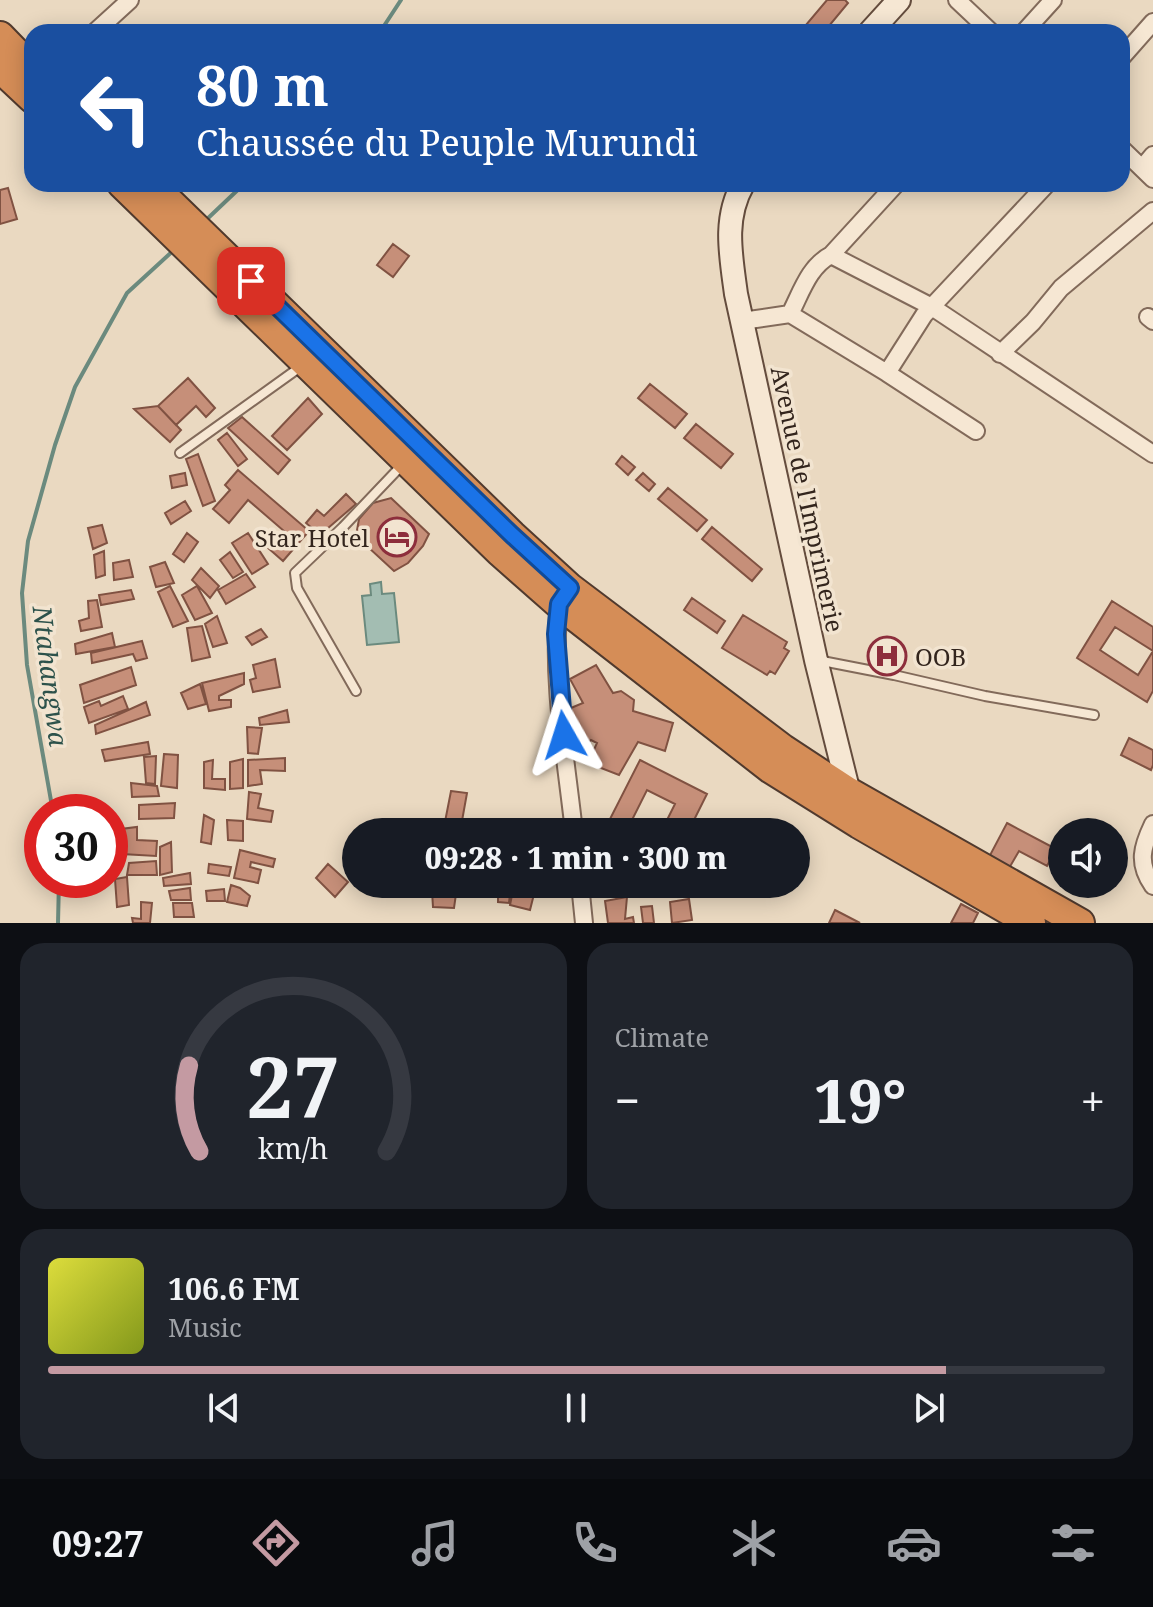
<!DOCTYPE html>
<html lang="en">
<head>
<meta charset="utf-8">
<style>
	:root { --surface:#171b24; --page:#20242c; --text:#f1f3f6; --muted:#9ea1a6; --line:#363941; --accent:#c49aa2 }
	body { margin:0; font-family:"Noto Serif",serif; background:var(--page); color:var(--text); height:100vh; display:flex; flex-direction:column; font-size:30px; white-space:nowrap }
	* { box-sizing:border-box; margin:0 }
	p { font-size:26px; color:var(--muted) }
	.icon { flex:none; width:44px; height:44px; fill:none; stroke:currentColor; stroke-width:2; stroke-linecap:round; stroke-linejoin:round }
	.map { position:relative; height:923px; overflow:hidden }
	.drawer { display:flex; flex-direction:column; gap:20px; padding:20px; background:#0d0f14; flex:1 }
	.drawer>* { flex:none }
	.banner { position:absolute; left:24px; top:24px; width:1106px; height:168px; border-radius:24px; box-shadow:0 4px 20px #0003; background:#1a4fa0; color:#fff; overflow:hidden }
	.controls { position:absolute; left:1048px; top:818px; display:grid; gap:16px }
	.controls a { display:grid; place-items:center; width:80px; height:80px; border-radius:50%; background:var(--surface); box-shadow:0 4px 20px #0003; font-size:40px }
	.speed { position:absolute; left:24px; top:794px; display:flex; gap:16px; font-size:40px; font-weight:700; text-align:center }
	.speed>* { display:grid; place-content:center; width:104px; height:104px; border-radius:50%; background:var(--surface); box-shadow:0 4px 20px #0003; line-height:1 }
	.speed .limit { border:12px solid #d22; background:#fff; color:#111 }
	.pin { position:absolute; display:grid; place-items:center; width:68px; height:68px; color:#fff; margin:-34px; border-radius:16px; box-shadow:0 4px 12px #0006 }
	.me { position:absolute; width:88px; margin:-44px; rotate:354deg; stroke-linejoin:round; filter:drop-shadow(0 0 6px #0008) }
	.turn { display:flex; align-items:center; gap:28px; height:168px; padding:0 40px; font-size:36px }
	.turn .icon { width:104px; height:104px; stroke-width:2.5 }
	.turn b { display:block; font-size:56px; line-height:68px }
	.big { font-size:60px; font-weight:800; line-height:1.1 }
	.drawer .card { flex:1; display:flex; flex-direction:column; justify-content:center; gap:12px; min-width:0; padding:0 28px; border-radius:24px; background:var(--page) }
	.drawer .dial { align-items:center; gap:0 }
	.dial svg { height:208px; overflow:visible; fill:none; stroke:var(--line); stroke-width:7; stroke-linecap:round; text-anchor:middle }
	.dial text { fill:var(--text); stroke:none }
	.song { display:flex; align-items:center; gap:24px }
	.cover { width:96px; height:96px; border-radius:12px; background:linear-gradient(135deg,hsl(60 70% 55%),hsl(70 70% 35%)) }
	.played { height:8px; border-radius:4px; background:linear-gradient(90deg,var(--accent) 85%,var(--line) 85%) }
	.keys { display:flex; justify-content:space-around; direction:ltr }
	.heat { display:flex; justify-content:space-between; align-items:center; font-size:44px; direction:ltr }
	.drawer .tiles { flex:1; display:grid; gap:20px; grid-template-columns:1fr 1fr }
	.card:last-child { grid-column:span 2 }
	.trip { position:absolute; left:342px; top:818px; width:468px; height:80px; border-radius:40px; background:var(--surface); box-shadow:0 4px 20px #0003; font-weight:800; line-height:80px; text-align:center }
	.tabs { display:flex; height:128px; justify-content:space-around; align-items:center; background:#090b0e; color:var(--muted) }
	.tabs .icon { width:56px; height:56px }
	.tabs .current { color:var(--accent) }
	.tabs b { font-size:36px; color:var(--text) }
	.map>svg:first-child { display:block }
	.water { fill:#a3bdb2; stroke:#6b8a7e; stroke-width:2 }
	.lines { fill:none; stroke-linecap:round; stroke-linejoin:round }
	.stream { stroke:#6b8a7e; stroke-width:4 }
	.building { fill:#c68f79; stroke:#805242; stroke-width:2; fill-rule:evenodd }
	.lane-casing { stroke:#826a5a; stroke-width:12 }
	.street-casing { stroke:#826a5a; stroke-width:20 }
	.secondary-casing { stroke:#644c3d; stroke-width:26 }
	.highway-casing { stroke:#503a2e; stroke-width:32 }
	.lane { stroke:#f6e7d3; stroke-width:8 }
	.street { stroke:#f6e7d3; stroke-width:16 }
	.secondary { stroke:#f6e7d3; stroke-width:22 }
	.highway { stroke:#d58d57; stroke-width:28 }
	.route-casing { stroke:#114b97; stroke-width:20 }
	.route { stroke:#1a73e8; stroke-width:14 }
	.labels { text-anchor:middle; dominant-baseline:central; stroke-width:7; stroke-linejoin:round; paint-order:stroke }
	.street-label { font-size:24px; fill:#33251d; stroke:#f2e4d0 }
	.poi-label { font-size:24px; fill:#33251d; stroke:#f2e4d0; text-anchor:end }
	.water-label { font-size:26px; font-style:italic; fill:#2d524b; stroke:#f2e4d0 }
</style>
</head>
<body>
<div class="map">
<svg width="1153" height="923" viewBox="0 0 1153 923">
	<rect width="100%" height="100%" fill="#ead9c1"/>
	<!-- water -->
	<path class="water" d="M381,582L382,594L394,593L399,642L367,645L362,596L371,595L370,584Z"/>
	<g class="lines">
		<!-- stream -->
		<path class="stream" d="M380,32L401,0
			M205,221L244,184
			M53,812L27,665L22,593L28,541L55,445L75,387L127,293L175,249
			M58,923L59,880"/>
	</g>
	<!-- building -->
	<path class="building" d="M827,0H845L848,3L824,32H800Z
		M8,188L17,219L0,224V190Z
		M393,244L409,256L393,277L377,265Z
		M188,378L215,408L206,417L196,406L176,425L158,406Z
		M650,384L687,414L675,428L638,398Z
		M308,398L322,414L287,450L272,436Z
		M158,406L181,430L170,442L134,409Z
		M242,417L290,460L278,474L228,428Z
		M696,424L733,454L721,468L684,438Z
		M227,433L247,459L238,466L218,440Z
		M198,454L215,501L203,506L186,459Z
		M622,456L635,467L628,475L616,464Z
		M238,470L309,531L283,561L268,548L284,531L248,500L229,523L213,509L230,490L225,485Z
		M185,473L187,485L172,488L170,476Z
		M643,473L655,484L649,491L636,480Z
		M668,488L707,520L697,531L658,499Z
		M346,494L356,504L320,535L306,523L317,510L324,516Z
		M391,498L429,534L423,546L408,563L394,571L356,536L359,519L373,503Z
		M185,501L191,511L171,524L165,513Z
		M102,525L107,543L93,549L88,528Z
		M712,527L762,569L752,581L702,539Z
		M187,533L198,542L184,562L173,554Z
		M248,533L268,564L252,574L232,543Z
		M104,551L105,575L96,578L94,555Z
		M230,552L243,572L233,578L220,560Z
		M129,560L133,577L114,580L113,563Z
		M165,562L174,583L156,587L150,567Z
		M201,568L219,586L210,598L192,580Z
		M246,574L255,587L226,604L218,590Z
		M170,586L188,621L173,627L158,592Z
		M197,586L212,613L195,620L182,595Z
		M131,590L134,599L101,605L99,595Z
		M692,598L725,621L717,633L684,610Z
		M97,600L102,627L81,631L79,621L89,618L88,601Z
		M1112,601L1153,627V691L1147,702L1077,658ZM1115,627L1153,651L1138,675L1100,650Z
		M743,615L787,642L784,648L789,651L775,674L770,671L767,675L722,648Z
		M217,616L227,643L213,647L205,624Z
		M202,626L210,657L192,661L187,628Z
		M261,629L267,637L252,645L246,637Z
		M112,633L115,647L76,654L75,644Z
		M142,641L147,658L136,661L133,654L92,663L91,653Z
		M275,659L280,687L253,692L250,680L256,678L253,665Z
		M596,665L613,693L621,691L634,700L633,711L673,723L665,751L638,742L619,775L588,763L597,743L591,740L575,754L571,708L583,703L570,679Z
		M131,667L136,685L84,703L80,685Z
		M244,673V684L219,696V700H231V707L209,711L202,683Z
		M200,684L206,704L188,709L181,693Z
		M123,696L128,709L89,723L84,707L99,701L101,706Z
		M146,702L150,715L96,734L95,725Z
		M287,710L289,722L260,725L259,718Z
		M247,727L262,728L258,754L248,753Z
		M1129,738L1153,750V765L1151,770L1121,755Z
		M148,742L150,754L105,761L102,750Z
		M164,754L178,755L177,788L161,786Z
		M156,756L155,784L146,783L144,757Z
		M285,758V771L260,770L262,784L248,786V760Z
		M243,759V788L230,789V762Z
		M213,760L212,779H225V790L204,788V762Z
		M640,760L707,794L688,832H661L675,804L647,790L628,828L610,819Z
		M131,783L157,786L159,796L132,797Z
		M451,791L467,793L460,832H443Z
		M249,792L261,794L258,808L273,811L271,822L247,819Z
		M175,803L174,818L139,819V805Z
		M204,815L214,820L211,844L201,842Z
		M227,820L243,821V841L228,840Z
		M1007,823L1056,849L1047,866L1019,851L1008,870L988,859Z
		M137,827V840L157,841L156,856L122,854L121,829Z
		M171,842L172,872L160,875V847Z
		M240,850L275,859L273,867L251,862L250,867L261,870L258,883L234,878Z
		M156,861L157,875H127L129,863Z
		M209,864L231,867L229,876L208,873Z
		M328,864L348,882L335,897L316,878Z
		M190,873L191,884L164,886L163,878Z
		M127,877L129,905L117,907L115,879Z
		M416,884H448V894H456L454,908L433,907L432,891L415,888Z
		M498,884H511L509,903L498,902Z
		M231,885L240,888L250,896L247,906L227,902Z
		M190,888L191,900H171L169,891Z
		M224,889L225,901H207L206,891Z
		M513,890L534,894L530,910L510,905Z
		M627,897L625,919L633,917L634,923H608L605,901Z
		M689,899L692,920L672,923L670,902Z
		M141,902L152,903L150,923H133L132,918L141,919Z
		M173,903H192L194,917H174Z
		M961,904L978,913L973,923H951Z
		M652,906L654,923H643L641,907Z
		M835,910L860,923H829Z"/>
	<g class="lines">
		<defs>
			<path id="lane" d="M180,453L303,365
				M817,660L894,675L985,696L1094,715
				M356,691L297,588L295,573L343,527L403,464"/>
			<path id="street" d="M957,0L991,32
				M95,32L130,0
				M1024,32L1053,0
				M1122,57L1153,22
				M1122,149L1153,179
				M1142,168L1153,155
				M831,255L932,307L1153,454
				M790,314C801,293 809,266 831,255L896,184
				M1148,317L1153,321
				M742,321L790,314L887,373L976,431
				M1000,354L1033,322L1061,288L1153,211
				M887,373L924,315L1047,184
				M562,600L559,604C551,678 566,758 574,832
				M1153,824C1142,847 1137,863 1153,886
				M580,884L584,923"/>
			<path id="secondary" d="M870,32L899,0
				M743,184C723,219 731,256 736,294L816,660L851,801"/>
			<path id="highway" d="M0,36L32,69
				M0,68L32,98
				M122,184L500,552L559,604L771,769L859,824L1031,923
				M151,184L512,535L570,588L783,749L847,791L1080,923"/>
		</defs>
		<!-- lane casing -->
		<use href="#lane" class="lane-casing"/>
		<!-- street casing -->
		<use href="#street" class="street-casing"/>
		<!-- secondary casing -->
		<use href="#secondary" class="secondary-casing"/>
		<!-- highway casing -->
		<use href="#highway" class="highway-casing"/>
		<!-- lane -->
		<use href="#lane" class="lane"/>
		<!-- street -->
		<use href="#street" class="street"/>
		<!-- secondary -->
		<use href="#secondary" class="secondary"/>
		<!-- highway -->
		<use href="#highway" class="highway"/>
	</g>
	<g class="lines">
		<defs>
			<path id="route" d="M251,281L512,535L570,588L559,604L556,634L564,735"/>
		</defs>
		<!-- route casing -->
		<use href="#route" class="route-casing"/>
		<!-- route -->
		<use href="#route" class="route"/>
	</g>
	<!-- icons -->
	<defs>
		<symbol id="hotel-ring" viewBox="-11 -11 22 22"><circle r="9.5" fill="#f2e4d0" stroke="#8d2e3c" stroke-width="1.5"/><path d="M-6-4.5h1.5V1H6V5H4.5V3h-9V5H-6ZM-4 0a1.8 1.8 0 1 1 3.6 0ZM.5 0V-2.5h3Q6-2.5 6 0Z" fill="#8d2e3c"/></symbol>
		<symbol id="hospital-ring" viewBox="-11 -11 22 22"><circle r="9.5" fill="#f2e4d0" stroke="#8d2e3c" stroke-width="1.5"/><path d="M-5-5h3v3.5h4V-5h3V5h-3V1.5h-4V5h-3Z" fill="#8d2e3c"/></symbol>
	</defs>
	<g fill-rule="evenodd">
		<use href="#hotel-ring" x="375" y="515" width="44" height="44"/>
		<use href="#hospital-ring" x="865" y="634" width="44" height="44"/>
	</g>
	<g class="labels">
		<!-- street labels -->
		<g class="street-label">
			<text transform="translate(808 499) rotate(78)">Avenue de l'Imprimerie</text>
		</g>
		<!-- poi labels -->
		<g class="poi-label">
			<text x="369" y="537">Star Hotel</text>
			<text x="915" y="656" text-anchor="start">OOB</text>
		</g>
		<!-- water labels -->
		<g class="water-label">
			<text transform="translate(51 676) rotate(83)">Ntahangwa</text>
		</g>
	</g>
</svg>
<div class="controls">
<a><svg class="icon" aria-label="sound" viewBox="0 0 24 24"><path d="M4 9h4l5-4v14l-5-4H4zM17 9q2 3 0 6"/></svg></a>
</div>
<div class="speed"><div class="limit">30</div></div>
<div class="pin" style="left:251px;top:281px;background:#d93025"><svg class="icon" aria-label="arrive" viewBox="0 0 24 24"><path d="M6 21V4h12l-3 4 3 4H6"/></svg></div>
<svg class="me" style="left:564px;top:735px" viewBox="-20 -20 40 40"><path d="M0-17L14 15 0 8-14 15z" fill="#1a73e8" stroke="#fff" stroke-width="4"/></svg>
<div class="trip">09:28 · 1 min · 300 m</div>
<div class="banner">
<div class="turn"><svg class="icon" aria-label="left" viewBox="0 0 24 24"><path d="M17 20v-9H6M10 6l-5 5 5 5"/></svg><div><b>80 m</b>Chaussée du Peuple Murundi</div></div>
</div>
</div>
<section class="drawer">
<div class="tiles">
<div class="card dial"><svg viewBox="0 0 100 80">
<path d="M14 69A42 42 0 1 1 86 69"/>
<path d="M14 69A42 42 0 0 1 10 36" stroke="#c49aa2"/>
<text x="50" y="56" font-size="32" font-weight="700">27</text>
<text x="50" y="72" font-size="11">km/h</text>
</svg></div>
<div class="card"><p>Climate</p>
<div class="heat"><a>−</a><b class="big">19°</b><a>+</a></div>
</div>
<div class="card">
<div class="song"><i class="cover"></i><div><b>106.6 FM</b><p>Music</p></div></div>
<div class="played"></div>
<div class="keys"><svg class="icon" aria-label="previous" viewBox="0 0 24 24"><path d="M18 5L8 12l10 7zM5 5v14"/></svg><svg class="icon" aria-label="pause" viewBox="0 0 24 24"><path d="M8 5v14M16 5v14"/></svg><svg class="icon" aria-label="next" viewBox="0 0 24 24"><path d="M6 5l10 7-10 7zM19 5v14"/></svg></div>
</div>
</div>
</section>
<nav class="tabs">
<b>09:27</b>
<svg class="icon current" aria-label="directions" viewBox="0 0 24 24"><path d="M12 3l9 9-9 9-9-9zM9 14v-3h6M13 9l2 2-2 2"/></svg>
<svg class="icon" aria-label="music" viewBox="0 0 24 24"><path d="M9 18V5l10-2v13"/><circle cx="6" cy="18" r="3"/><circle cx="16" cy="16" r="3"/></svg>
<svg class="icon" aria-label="phone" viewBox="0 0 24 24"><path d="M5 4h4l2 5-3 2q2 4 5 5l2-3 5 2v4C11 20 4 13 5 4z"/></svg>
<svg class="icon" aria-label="climate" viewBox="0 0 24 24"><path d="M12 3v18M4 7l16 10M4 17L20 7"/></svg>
<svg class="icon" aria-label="car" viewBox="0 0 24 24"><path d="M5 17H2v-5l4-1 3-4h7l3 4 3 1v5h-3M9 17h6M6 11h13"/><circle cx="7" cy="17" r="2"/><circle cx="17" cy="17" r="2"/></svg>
<svg class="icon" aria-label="filters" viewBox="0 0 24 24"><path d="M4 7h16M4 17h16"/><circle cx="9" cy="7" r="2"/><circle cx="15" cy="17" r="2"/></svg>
</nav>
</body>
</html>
